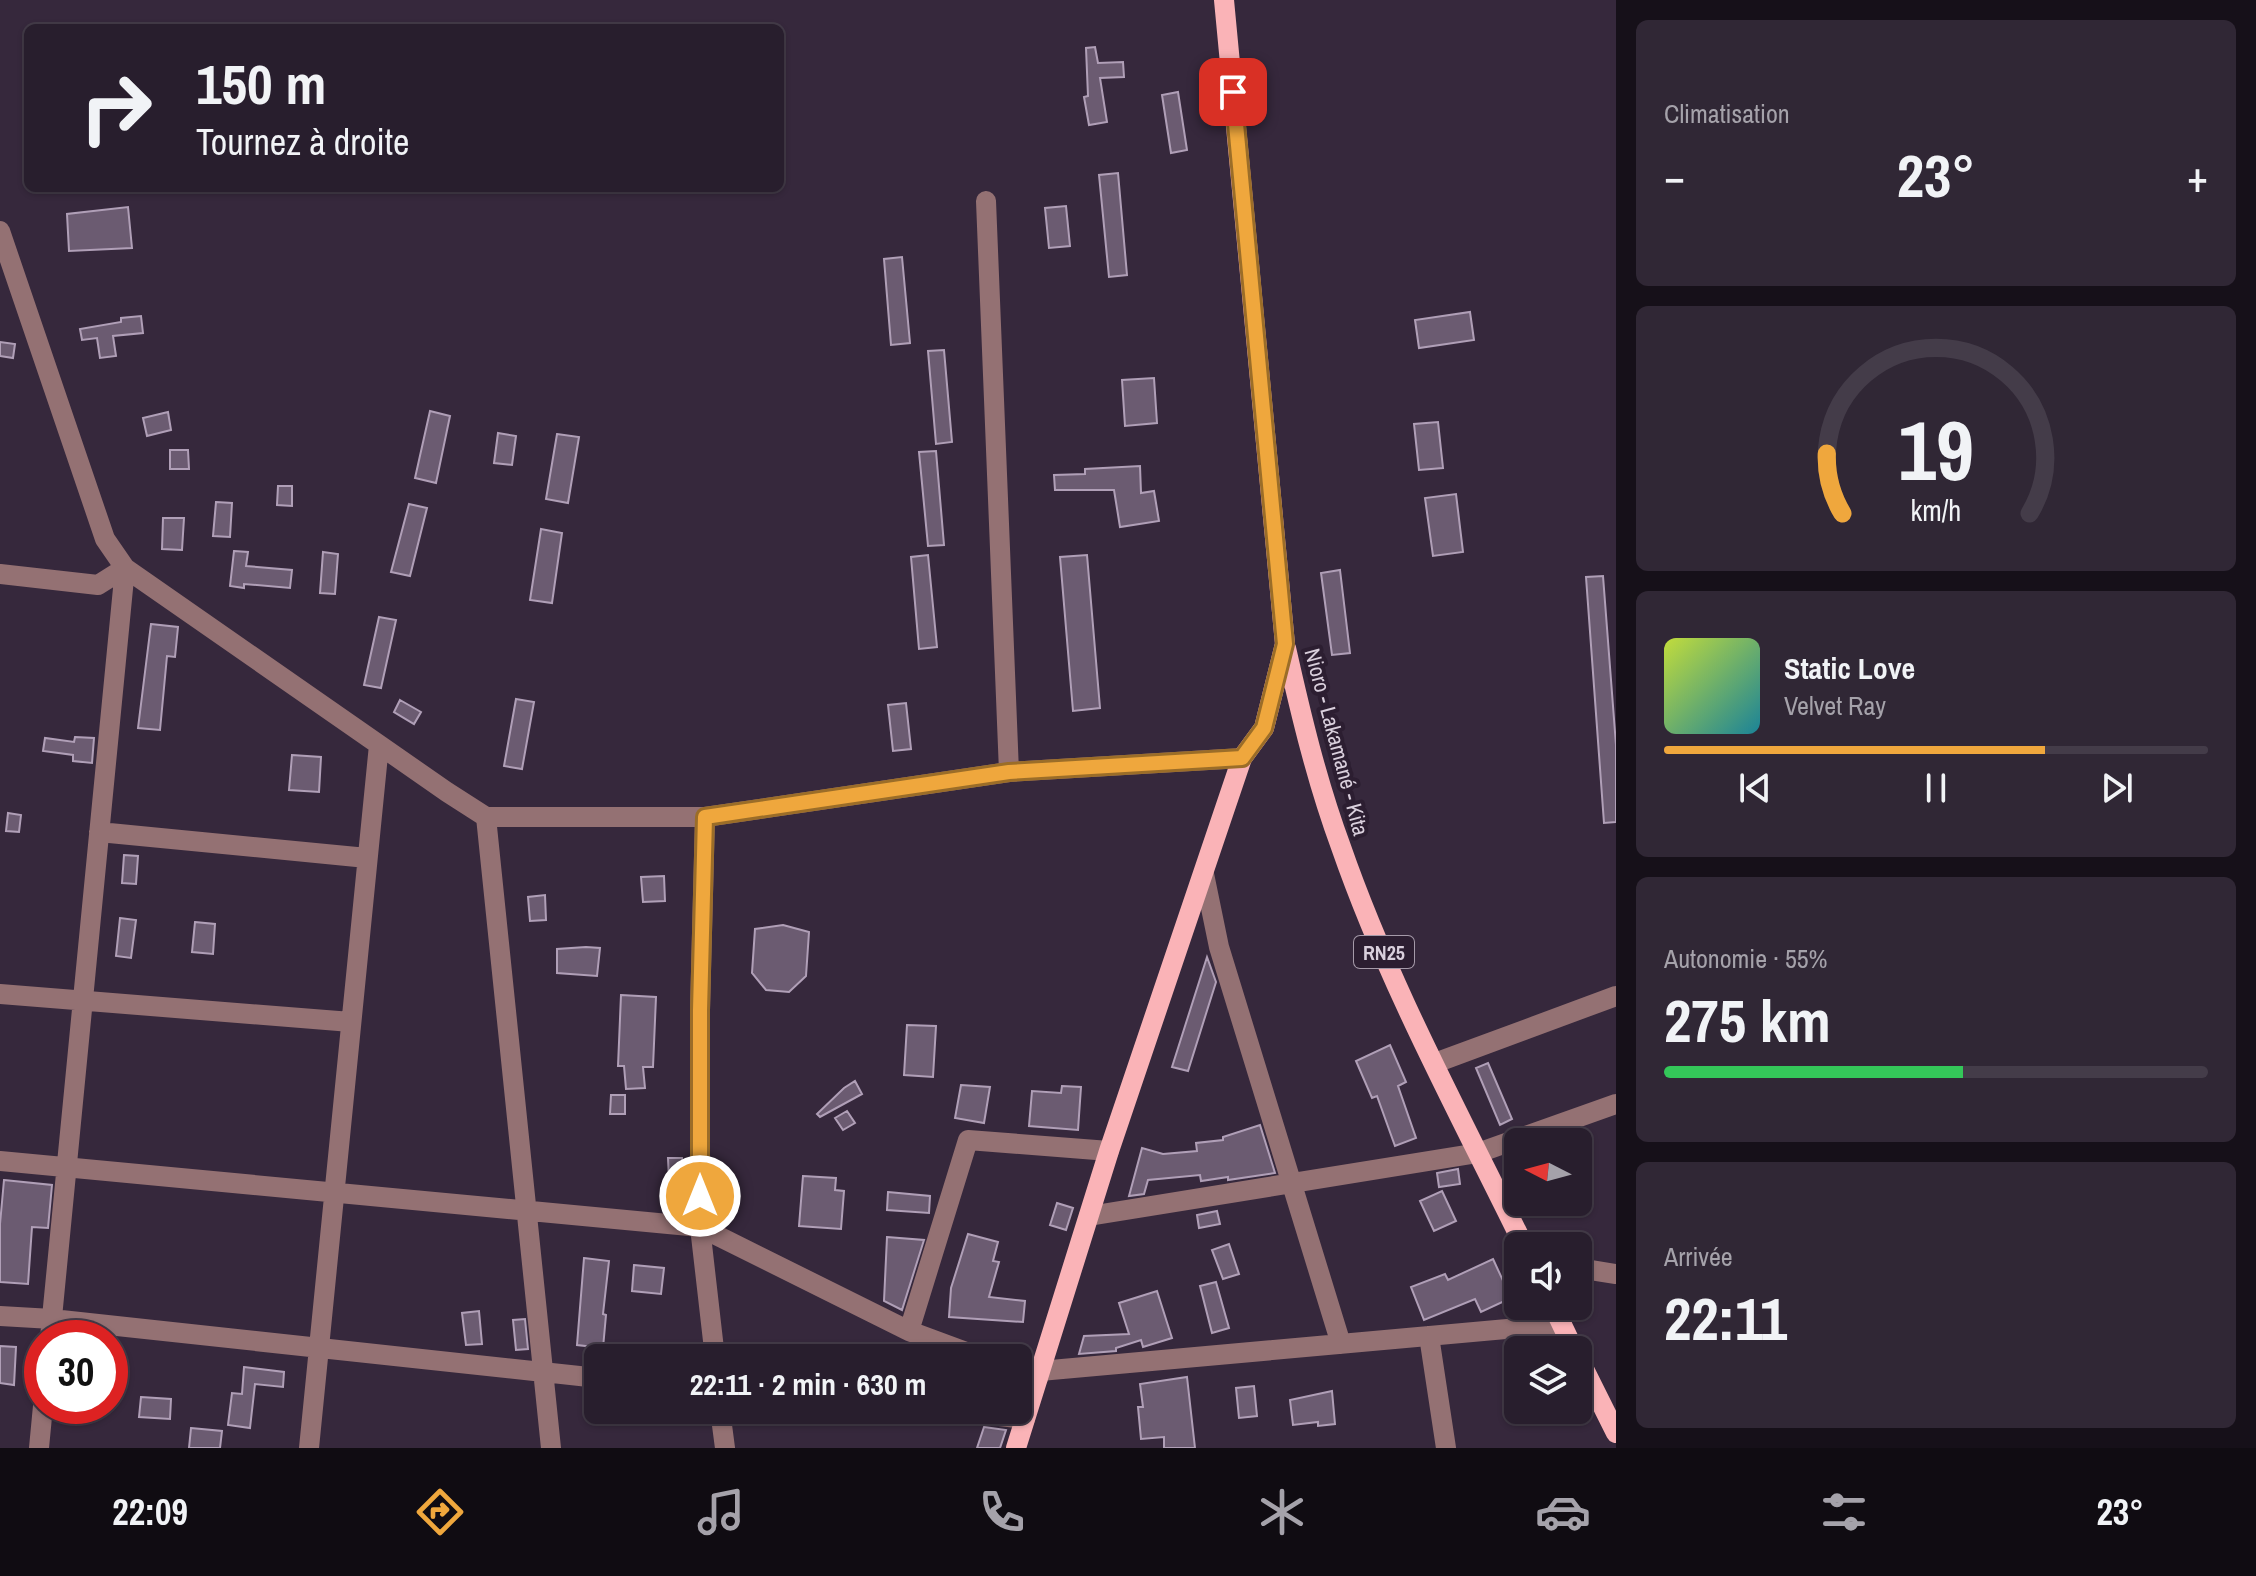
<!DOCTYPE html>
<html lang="fr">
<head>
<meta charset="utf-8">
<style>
	:root { --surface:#281e2d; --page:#302735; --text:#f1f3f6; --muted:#a5a2aa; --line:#443c49; --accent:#efa73d }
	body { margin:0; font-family:"Archivo Narrow",sans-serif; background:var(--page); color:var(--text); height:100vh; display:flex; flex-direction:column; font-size:30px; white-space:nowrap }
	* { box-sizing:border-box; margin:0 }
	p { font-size:26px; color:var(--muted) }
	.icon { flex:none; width:44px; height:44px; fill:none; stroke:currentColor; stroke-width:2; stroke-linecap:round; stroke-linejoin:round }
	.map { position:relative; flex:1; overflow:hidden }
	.panel { display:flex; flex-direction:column; gap:20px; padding:20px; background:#161019; width:640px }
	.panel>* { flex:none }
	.guide { position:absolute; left:24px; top:24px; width:760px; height:168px; border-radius:12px; box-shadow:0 2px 6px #0004,0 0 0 2px var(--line); background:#281e2d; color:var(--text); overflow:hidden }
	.needle { width:52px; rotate:276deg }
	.controls { position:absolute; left:1504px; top:1128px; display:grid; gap:16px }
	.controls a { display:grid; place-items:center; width:88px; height:88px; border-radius:12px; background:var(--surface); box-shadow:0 2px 6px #0004,0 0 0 2px var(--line); font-size:40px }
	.speed { position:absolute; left:24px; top:1320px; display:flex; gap:16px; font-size:40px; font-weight:700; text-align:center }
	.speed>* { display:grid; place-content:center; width:104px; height:104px; border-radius:50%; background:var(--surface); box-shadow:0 2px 6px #0004,0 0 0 2px var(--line); line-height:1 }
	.speed .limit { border:12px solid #d22; background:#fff; color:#111 }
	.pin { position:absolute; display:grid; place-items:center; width:68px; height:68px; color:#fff; margin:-34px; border-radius:16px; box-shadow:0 4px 12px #0006 }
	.me { position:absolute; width:88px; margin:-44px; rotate:0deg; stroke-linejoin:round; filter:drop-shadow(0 0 6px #0008) }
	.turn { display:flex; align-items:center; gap:28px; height:168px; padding:0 40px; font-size:36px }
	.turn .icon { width:104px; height:104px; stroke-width:2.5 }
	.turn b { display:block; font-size:56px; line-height:68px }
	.big { font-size:60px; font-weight:700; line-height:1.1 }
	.panel .tile { flex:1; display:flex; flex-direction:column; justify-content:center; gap:12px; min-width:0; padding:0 28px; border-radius:12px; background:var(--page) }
	.panel .dial { align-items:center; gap:0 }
	.dial svg { height:208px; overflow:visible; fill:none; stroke:var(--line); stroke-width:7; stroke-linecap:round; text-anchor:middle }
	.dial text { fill:var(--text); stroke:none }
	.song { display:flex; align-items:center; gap:24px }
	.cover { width:96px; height:96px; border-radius:12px; background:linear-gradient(135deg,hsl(70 70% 55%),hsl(190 70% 35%)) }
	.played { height:8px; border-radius:4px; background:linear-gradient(90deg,var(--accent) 70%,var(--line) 70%) }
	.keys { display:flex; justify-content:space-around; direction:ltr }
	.heat { display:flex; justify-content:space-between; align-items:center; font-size:44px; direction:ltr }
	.charge { height:12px; border-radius:6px; background:linear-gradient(90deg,#34c759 55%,var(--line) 0) }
	.trip { position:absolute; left:584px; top:1344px; width:448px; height:80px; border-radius:12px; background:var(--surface); box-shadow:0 2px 6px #0004,0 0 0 2px var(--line); font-weight:700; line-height:80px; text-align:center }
	.dock { display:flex; height:128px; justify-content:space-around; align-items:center; background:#100c12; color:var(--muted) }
	.dock .icon { width:56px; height:56px }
	.dock .on { color:var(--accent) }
	.dock b { font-size:36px; color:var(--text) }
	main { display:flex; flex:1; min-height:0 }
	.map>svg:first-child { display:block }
	.building { fill:#6b5b71; stroke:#b09fb7; stroke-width:2 }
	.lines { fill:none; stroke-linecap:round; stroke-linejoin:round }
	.minor { stroke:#947173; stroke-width:20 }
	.major { stroke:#fab3b7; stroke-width:20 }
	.route-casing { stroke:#9b6d28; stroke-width:20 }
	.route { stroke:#efa73d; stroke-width:14 }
	.labels { text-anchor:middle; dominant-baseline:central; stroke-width:8; stroke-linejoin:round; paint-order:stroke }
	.shield { fill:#2c1e31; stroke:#a59aa9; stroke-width:2 }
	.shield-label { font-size:20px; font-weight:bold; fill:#d9cfdc }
	.street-label { font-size:22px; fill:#d9cfdc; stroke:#2c1e31 }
</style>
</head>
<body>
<main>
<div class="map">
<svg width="1616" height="1448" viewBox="0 0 1616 1448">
	<rect width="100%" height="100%" fill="#36283c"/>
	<!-- building -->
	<path class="building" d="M1095,47L1098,63L1123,62L1124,77L1100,78L1107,122L1089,125L1084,97L1088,96L1086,48Z
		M1178,92L1187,150L1171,153L1162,95Z
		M1118,173L1127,275L1109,277L1099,175Z
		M1066,206L1070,246L1049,248L1045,208Z
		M128,207L132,248L69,251L67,214Z
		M902,257L910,343L891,345L884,259Z
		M1470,312L1474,340L1419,348L1415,320Z
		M141,316L143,333L113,336L116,356L100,358L97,338L82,340L80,329L121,322V318Z
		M0,342L15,344L13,358L0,356Z
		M944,350L952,442L936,444L928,351Z
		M1154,378L1157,423L1125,426L1122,380Z
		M430,411L450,416L436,483L415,478Z
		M168,412L171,430L147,436L143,418Z
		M1438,422L1443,468L1419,470L1414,424Z
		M498,433L516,436L512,465L494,463Z
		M557,434L579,437L568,503L546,499Z
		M170,450H188L189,469H170Z
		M936,451L944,545L928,546L919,452Z
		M1140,466L1141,493L1154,491L1159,521L1120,527L1114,490H1055L1054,475L1085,474V469Z
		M278,486H292V506L277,505Z
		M1456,494L1463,552L1433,556L1425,498Z
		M216,502L232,503L230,537L213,536Z
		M409,504L427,508L410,576L391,572Z
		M163,518H184L182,550L162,549Z
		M541,529L562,533L552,603L530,600Z
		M234,551L248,552L246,566L292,570L290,588L244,584V588L230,586Z
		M323,552L338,554L335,594L320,593Z
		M928,555L937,647L919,649L911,557Z
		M1087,555L1100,708L1073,711L1060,557Z
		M1340,570L1350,653L1332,655L1321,573Z
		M1603,576L1616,745V822L1604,823L1586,577Z
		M379,617L396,620L381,688L364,685Z
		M151,624L178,627L175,657L167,656L160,730L138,728Z
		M516,699L534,702L522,769L504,766Z
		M400,700L421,712L414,724L394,712Z
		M906,703L911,749L893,751L888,705Z
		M75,737L94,738L92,763L73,761V755L43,751L45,738L74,742Z
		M292,755L321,757L319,792L289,790Z
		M8,813L21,815L19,832L6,831Z
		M124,855L138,856L136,884L122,883Z
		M664,876L665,901L643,902L641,877Z
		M545,895L546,920L530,921L528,897Z
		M120,918L136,920L131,958L116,956Z
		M195,922L215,924L213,954L192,952Z
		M783,925L809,932L806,976L789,992L766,990L752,973L755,929Z
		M586,947L600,948L597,976L557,973V949Z
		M1207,957L1216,982L1188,1071L1172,1067Z
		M621,995L656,997L653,1067H643L645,1088L626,1089L624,1066H618Z
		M907,1025L936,1026L933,1077L904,1075Z
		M1390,1045L1406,1082L1398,1086L1416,1138L1395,1146L1377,1096L1372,1098L1356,1061Z
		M1488,1063L1512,1119L1500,1125L1476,1068Z
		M855,1081L862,1094L820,1117L817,1114L844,1088Z
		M961,1085L990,1087L984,1123L955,1118Z
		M1062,1086L1081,1087L1078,1130L1029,1126L1032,1091L1061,1093Z
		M611,1095H625V1114H610Z
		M847,1111L855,1123L843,1130L835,1118Z
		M1260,1125L1275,1173L1228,1180V1177L1201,1181L1200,1175L1148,1180L1144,1194L1129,1196L1142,1148L1163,1154L1197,1151L1196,1143L1223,1140V1137Z
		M668,1158H682L683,1180H669Z
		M1458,1169L1460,1184L1439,1187L1437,1173Z
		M803,1176L836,1178L835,1190L844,1191L841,1229L799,1226Z
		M4,1180L52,1185L48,1228L32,1227L28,1284L0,1282V1224Z
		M1442,1191L1456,1221L1434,1231L1420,1201Z
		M888,1192L930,1196L929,1213L887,1210Z
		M1057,1203L1073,1208L1066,1230L1050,1225Z
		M1217,1211L1220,1224L1199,1228L1197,1215Z
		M968,1234L998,1242L993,1261L999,1262L989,1297L1025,1301L1023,1322L949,1317L951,1288Z
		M887,1237L924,1240L902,1310L884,1301Z
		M1229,1244L1239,1274L1223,1279L1212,1250Z
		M584,1258L609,1261L603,1314L606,1315L603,1348L577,1345Z
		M1493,1259L1511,1298L1481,1312L1475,1299L1424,1320L1411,1287L1445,1274L1448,1280Z
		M634,1265L664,1268L661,1294L632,1291Z
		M1216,1282L1229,1328L1212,1333L1200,1286Z
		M1157,1291L1172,1338L1143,1347L1141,1340L1116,1348V1351L1079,1354L1084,1336L1129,1334L1119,1303Z
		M479,1311L482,1344L466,1345L462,1313Z
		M525,1319L528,1349L516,1350L513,1320Z
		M0,1346L16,1347L14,1385L0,1383Z
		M244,1367L284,1372L283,1387L255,1384L250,1428L228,1425L232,1393L242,1394Z
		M1187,1377L1195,1448H1164V1437L1141,1439L1138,1407H1143L1140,1384Z
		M1254,1386L1257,1416L1239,1418L1236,1388Z
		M1332,1391L1335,1424L1318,1426V1422L1293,1425L1290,1400Z
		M141,1397L171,1399L170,1419L139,1417Z
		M984,1427L1006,1430L1000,1448H977Z
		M191,1428L222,1431L220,1448H189Z"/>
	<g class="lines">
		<!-- minor -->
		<path class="minor" d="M986,201L1009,772
			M0,231L105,539L125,568L447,792L486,817H705L700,1010V1227L715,1358
			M0,574L98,585L125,568
			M486,817L551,1448
			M705,817L1009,772L1242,758
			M99,832L367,858
			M1204,874L1219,947L1341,1344
			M0,994L351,1022
			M1435,1063L1616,996
			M0,1161L700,1227L909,1331L982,1358
			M1089,1216L1478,1153L1616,1104
			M1578,1268L1616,1274
			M0,1316L52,1319L598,1378
			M909,1331L968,1140L1109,1151
			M1429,1336L1446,1448
			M50,1338L125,568
			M1018,1371L1038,1378
			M1040,1371L1562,1324
			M720,1410L725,1448
			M947,1410L1025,1419
			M39,1448L43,1406
			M309,1448L379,745"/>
		<!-- major -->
		<path class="major" d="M1286,648C1301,715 1317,782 1341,847C1389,985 1460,1115 1524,1246
			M1553,1306L1574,1350
			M1578,1357L1616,1433
			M1016,1448L1109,1151L1242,758L1264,728L1285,644L1224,0"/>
	</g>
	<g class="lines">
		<defs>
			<path id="route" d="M700,1196V1010L705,817L1009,772L1242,758L1264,728L1285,644L1233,92"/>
		</defs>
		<!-- route casing -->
		<use href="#route" class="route-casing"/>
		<!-- route -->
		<use href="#route" class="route"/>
	</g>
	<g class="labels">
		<!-- shield labels -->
		<rect class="shield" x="1354" y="936" width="60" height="32" rx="6"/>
		<g class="shield-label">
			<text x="1384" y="952">RN25</text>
		</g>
		<!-- street labels -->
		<g class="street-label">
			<text transform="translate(1337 742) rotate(75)">Nioro - Lakamané - Kita</text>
		</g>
	</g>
</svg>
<div class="controls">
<a><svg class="needle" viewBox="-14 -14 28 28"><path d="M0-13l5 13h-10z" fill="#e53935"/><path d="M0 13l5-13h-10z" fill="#a5a2aa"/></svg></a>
<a><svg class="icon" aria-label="sound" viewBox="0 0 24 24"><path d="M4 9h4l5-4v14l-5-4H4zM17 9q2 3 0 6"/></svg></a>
<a><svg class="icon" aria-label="layers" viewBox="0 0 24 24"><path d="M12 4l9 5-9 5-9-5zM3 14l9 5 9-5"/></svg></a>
</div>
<div class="speed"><div class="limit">30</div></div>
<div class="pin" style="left:1233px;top:92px;background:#d93025"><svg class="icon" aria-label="arrive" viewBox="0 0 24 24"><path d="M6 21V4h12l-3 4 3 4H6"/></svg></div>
<svg class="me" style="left:700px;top:1196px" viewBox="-20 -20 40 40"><circle r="17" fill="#efa73d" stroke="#fff" stroke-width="3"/><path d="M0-11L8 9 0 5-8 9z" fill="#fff"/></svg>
<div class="trip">22:11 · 2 min · 630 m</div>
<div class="guide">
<div class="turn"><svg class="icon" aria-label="right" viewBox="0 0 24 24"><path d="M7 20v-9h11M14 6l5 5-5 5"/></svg><div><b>150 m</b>Tournez à droite</div></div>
</div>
</div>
<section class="panel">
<div class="tile"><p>Climatisation</p>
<div class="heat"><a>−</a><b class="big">23°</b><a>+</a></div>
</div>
<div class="tile dial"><svg viewBox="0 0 100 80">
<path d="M14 69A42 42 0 1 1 86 69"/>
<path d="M14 69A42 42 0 0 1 8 46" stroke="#efa73d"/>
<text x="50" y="56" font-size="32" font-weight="700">19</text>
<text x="50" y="72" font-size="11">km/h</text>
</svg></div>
<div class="tile">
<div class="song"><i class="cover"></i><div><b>Static Love</b><p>Velvet Ray</p></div></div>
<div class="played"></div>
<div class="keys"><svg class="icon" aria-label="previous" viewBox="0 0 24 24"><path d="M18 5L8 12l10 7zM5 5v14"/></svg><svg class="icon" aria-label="pause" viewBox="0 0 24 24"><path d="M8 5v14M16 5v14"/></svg><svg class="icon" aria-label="next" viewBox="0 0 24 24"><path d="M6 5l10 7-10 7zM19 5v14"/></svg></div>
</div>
<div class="tile"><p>Autonomie · 55%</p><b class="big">275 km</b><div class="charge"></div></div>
<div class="tile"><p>Arrivée</p><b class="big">22:11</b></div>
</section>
</main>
<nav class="dock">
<b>22:09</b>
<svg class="icon on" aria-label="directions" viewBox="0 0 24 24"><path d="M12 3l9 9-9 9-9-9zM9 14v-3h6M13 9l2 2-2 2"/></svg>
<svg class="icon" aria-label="music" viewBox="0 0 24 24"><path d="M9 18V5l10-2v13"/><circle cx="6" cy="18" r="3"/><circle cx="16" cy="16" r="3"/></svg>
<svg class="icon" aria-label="phone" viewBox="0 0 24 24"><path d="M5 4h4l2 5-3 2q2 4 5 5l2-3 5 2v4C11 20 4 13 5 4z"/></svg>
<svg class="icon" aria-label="climate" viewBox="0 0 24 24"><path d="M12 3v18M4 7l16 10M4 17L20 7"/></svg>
<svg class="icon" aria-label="car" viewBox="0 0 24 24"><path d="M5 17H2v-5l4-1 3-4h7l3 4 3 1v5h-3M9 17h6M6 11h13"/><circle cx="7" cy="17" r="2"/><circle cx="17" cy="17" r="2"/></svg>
<svg class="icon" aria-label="filters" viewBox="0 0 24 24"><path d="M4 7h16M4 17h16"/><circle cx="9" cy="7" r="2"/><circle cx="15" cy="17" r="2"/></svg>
<b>23°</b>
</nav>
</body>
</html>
